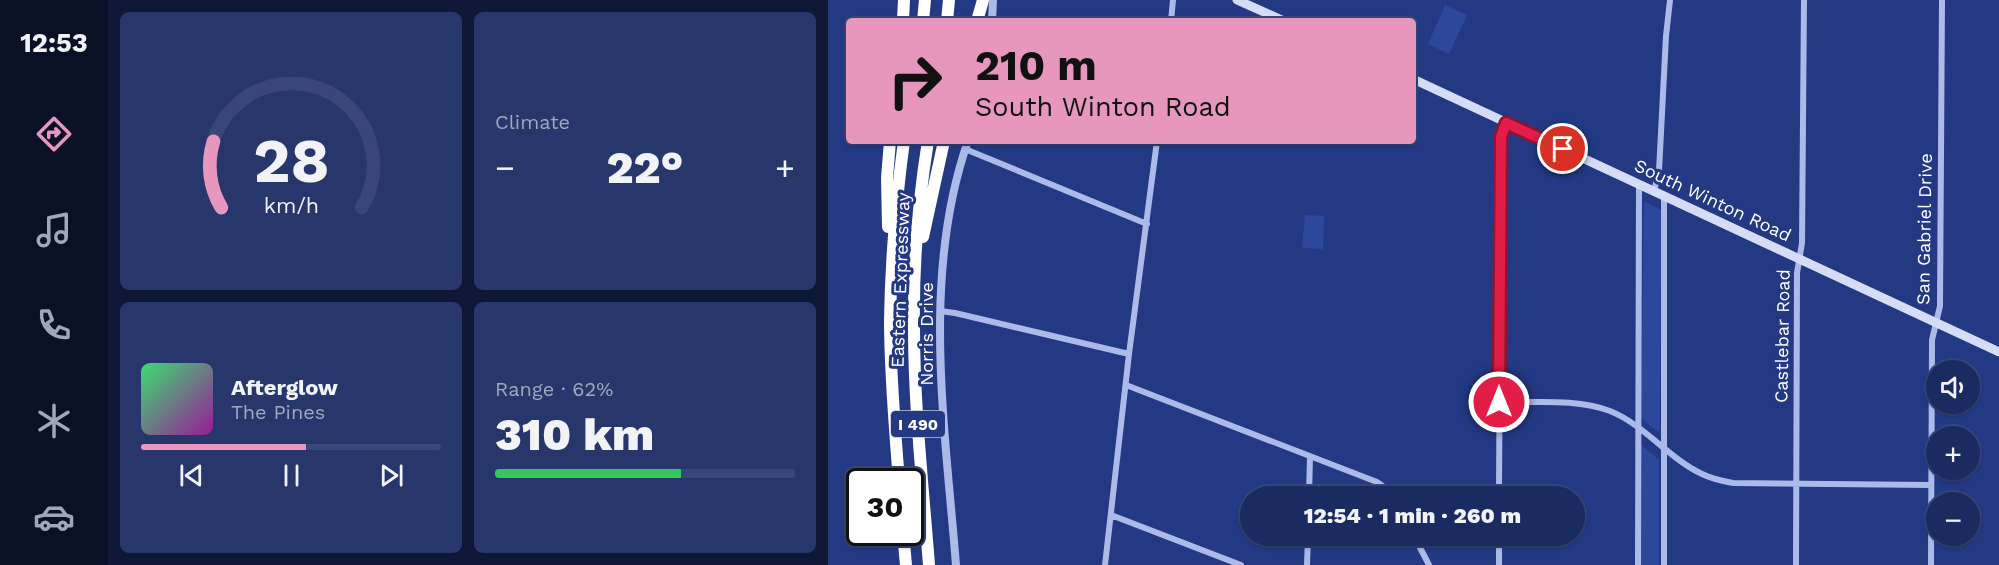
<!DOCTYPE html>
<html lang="en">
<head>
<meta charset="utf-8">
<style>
	:root { --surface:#1a2b62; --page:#27376b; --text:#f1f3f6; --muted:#9fa7be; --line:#384777; --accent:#e797bd }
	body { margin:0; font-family:"Work Sans",sans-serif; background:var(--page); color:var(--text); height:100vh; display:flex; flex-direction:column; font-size:22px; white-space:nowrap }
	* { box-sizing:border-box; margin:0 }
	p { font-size:20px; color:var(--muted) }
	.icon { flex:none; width:33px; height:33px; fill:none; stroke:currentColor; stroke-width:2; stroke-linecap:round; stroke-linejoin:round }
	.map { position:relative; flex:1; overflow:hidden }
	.sheet { display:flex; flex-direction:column; gap:12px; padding:12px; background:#0e1836; width:720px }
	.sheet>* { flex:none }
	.guide { position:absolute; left:18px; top:18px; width:570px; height:126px; border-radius:6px; box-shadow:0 2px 4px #0004,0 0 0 2px var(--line); background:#e797bd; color:#111; overflow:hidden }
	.tools { position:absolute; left:1098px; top:360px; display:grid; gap:12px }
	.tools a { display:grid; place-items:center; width:54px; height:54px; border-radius:50%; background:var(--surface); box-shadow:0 2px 4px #0004,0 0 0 2px var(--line); font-size:30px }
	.speed { position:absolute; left:18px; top:468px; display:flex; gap:12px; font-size:30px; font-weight:700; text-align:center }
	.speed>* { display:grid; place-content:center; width:78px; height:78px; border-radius:50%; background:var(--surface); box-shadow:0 2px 4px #0004,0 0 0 2px var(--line); line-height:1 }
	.speed .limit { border:3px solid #111; border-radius:9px; background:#fff; color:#111 }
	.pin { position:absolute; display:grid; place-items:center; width:51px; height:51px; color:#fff; margin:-26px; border:3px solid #fff; border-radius:50%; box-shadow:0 2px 6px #0007 }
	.me { position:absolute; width:66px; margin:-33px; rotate:0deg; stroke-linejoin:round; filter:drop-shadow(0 0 4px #0008) }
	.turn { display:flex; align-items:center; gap:21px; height:126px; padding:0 30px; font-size:27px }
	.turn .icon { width:78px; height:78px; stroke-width:2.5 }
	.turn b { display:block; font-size:42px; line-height:51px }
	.big { font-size:45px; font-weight:800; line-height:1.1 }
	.sheet .card { flex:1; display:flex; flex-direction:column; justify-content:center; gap:9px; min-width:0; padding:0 21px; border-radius:9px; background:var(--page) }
	.sheet .dial { align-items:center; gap:0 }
	.dial svg { height:156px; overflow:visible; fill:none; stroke:var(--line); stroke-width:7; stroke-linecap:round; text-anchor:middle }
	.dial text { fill:var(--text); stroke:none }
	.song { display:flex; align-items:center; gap:18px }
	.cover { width:72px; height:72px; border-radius:9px; background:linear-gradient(135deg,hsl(140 70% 55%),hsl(300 70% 35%)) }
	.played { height:6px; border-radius:3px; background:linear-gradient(90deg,var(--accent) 55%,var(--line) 55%) }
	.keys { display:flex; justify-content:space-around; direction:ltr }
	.heat { display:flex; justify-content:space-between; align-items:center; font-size:33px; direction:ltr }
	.charge { height:9px; border-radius:4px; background:linear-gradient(90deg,#34c759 62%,var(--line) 0) }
	.sheet .tiles { flex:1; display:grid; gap:12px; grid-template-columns:repeat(2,1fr) }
	.trip { position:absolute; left:412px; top:486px; width:345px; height:60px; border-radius:30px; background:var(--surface); box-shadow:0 2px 4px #0004,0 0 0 2px var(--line); font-weight:800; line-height:60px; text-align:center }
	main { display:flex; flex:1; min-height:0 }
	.tab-bar { display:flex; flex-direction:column; width:108px; justify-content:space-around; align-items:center; background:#0a1127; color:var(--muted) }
	.tab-bar .icon { width:42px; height:42px }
	.tab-bar .on { color:var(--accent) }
	.tab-bar b { font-size:27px; color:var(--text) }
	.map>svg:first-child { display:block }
	.green { fill:#2d489a }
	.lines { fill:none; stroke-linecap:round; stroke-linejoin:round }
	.minor { stroke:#abbae8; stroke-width:6 }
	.tertiary { stroke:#abbae8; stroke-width:8 }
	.secondary { stroke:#d5ddf6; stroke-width:9 }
	.motorway { stroke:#fff; stroke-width:12 }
	.route-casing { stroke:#92132f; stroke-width:15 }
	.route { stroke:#e11d48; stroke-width:10 }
	.labels { text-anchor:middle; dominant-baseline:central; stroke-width:6; stroke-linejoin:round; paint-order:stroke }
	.shield { fill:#233983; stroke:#bdc4da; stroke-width:1.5 }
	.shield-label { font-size:16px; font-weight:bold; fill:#fff }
	.street-label { font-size:18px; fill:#fff; stroke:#233983 }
</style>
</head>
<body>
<main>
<nav class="tab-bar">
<b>12:53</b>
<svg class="icon on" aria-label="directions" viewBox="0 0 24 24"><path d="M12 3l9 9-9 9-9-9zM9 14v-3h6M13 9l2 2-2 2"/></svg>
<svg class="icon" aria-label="music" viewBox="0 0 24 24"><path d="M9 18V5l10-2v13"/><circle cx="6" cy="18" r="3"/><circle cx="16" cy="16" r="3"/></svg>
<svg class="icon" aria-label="phone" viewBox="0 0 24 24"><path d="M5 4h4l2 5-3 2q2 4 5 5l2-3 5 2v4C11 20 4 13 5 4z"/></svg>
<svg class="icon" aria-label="climate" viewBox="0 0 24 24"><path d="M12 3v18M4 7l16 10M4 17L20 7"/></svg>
<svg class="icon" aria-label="car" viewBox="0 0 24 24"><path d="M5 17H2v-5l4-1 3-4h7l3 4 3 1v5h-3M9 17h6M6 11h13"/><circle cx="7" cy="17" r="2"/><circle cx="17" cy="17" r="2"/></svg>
</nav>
<section class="sheet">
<div class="tiles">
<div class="card dial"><svg viewBox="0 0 100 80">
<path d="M14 69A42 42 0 1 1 86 69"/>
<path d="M14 69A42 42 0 0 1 10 35" stroke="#e797bd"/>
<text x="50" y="56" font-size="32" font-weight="700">28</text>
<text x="50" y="72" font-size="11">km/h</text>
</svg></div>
<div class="card"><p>Climate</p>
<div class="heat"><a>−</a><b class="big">22°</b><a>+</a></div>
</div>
<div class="card">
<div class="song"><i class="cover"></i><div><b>Afterglow</b><p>The Pines</p></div></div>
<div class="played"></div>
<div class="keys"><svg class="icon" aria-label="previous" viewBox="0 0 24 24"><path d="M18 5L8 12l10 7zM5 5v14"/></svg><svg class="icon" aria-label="pause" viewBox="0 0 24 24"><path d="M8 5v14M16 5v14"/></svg><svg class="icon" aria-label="next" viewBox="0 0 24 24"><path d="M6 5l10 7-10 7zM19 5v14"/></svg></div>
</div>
<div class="card"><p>Range · 62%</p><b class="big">310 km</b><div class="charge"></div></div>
</div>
</section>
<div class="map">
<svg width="1171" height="565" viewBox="0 0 1171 565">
	<rect width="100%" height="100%" fill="#233983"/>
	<!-- green -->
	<path class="green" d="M617,5L639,15L621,54L600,44Z
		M816,201L833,210L832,429L830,432L813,418Z
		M477,215L496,216L495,249L474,248Z
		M813,445L831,460V565H813Z"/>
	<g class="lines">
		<!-- minor -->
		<path class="minor" d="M343,21L345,0
			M137,149L319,224
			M826,191L831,171L838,36L842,0
			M112,311L127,313L301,354
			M298,385L549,482L560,490L565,496
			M671,402C707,403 748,398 782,411C817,425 840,458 874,474C884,479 894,481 905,483L1103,485
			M481,496L482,456
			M671,496L673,137L678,123
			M283,515L413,565
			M586,536L601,565
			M277,565L301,354L329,141
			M479,565L480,536
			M671,565V536
			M810,565L811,184
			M836,565V195
			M968,565L969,273L974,243L976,0
			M1103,565L1104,340L1112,306L1114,0"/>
		<!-- tertiary -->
		<path class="tertiary" d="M164,21L165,0
			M128,565C117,426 93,275 140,141"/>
		<!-- secondary -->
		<path class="secondary" d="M409,0L456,21
			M585,79L1171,352"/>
		<!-- motorway -->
		<path class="motorway" d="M75,21L76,0
			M95,21L97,0
			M119,21L121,0
			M149,21L155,0
			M100,141C90,203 85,265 86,328C86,407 95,486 101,565
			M60,227L59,178L62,141
			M95,237L116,141
			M71,482C67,428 62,374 62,320C63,260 68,200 76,141
			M75,532L78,565"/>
	</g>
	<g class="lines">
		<defs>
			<path id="route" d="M671,402L673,137L678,123L735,149"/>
		</defs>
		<!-- route casing -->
		<use href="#route" class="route-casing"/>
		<!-- route -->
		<use href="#route" class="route"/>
	</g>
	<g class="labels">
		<!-- shield labels -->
		<rect class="shield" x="63" y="411" width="54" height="26" rx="4.5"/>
		<g class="shield-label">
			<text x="90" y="424">I 490</text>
		</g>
		<!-- street labels -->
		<g class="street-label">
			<text transform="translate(885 200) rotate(25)">South Winton Road</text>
			<text transform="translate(1096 229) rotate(-89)">San Gabriel Drive</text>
			<text transform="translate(72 280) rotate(-88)">Eastern Expressway</text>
			<text transform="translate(98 334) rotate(-90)">Norris Drive</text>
			<text transform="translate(954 336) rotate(-89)">Castlebar Road</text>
		</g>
	</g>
</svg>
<div class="tools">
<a><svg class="icon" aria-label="sound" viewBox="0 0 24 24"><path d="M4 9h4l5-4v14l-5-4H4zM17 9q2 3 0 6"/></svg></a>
<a>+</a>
<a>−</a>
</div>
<div class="speed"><div class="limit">30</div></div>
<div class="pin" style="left:735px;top:149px;background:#d93025"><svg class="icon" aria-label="arrive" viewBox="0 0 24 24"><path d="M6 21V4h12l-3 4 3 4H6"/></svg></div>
<svg class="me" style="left:671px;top:402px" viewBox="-20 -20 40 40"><circle r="17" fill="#e11d48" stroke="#fff" stroke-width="3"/><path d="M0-11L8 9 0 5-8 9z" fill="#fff"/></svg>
<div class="trip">12:54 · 1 min · 260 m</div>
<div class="guide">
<div class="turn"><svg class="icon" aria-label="right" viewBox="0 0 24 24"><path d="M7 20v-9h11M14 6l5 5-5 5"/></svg><div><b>210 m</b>South Winton Road</div></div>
</div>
</div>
</main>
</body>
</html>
